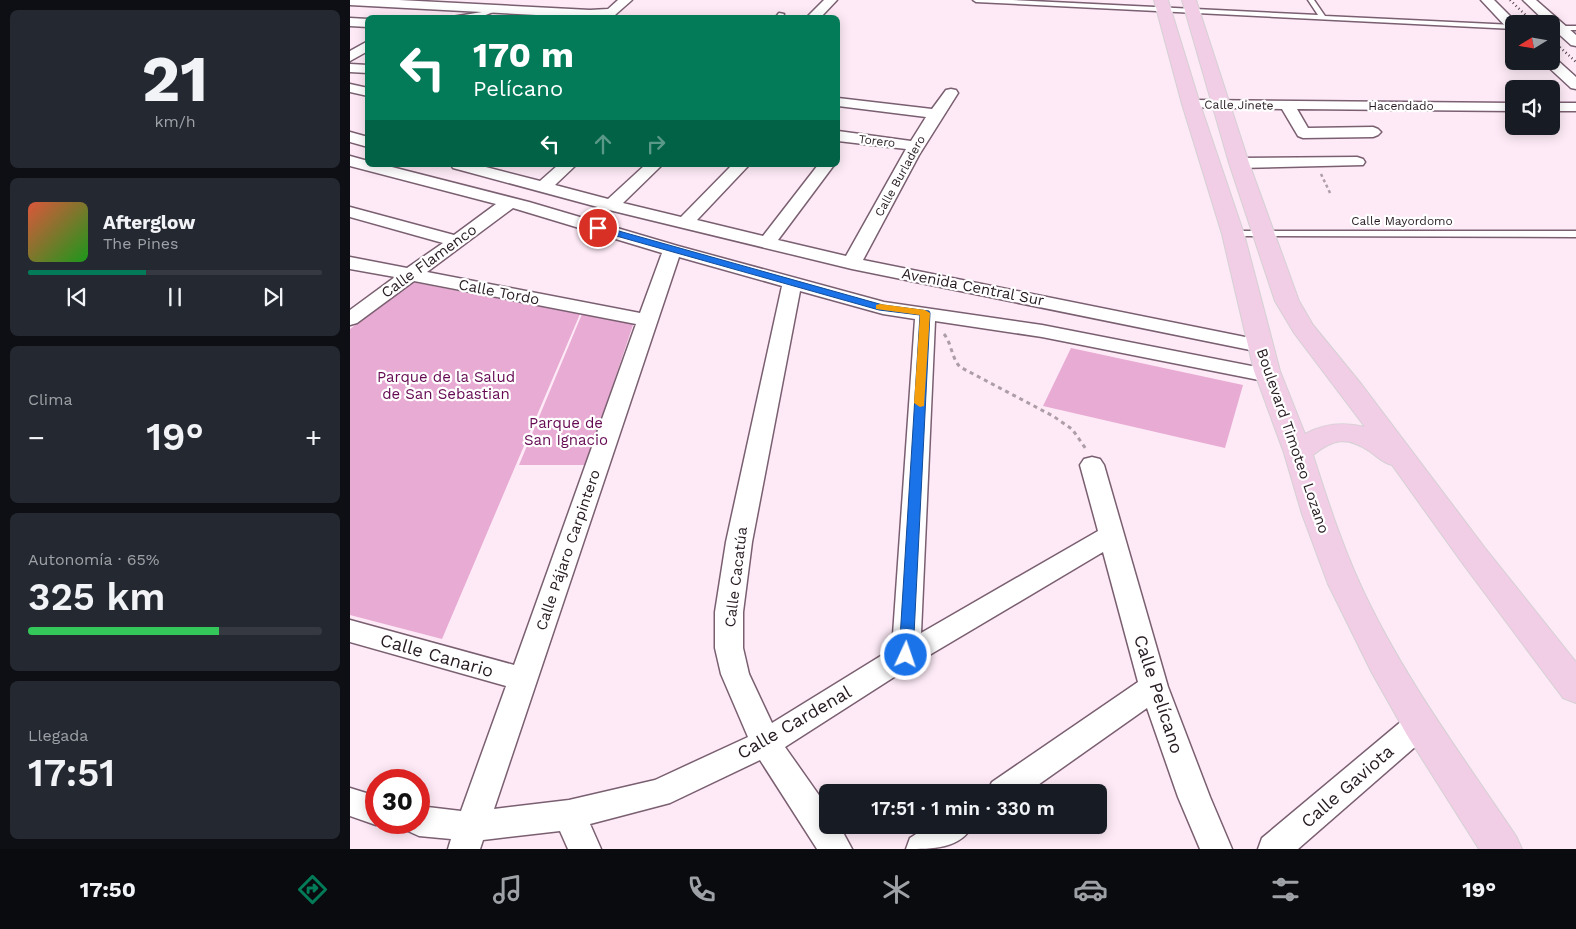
<!DOCTYPE html>
<html lang="es">
<head>
<meta charset="utf-8">
<style>
	:root { --surface:#171b24; --page:#242831; --text:#f1f3f6; --muted:#9ea1a6; --line:#363941; --accent:#037b58 }
	body { margin:0; font-family:"Work Sans",sans-serif; background:var(--page); color:var(--text); height:100vh; display:flex; flex-direction:column; font-size:19px; white-space:nowrap }
	* { box-sizing:border-box; margin:0 }
	p { font-size:16px; color:var(--muted) }
	.icon { flex:none; width:28px; height:28px; fill:none; stroke:currentColor; stroke-width:2; stroke-linecap:round; stroke-linejoin:round }
	.map { position:relative; flex:1; overflow:hidden }
	.panel { display:flex; flex-direction:column; gap:10px; padding:10px; background:#0d0f14; width:350px }
	.panel>* { flex:none }
	.top-card { position:absolute; left:15px; top:15px; width:475px; height:152px; border-radius:8px; box-shadow:0 2px 12px #0003; background:#037b58; color:#fff; overflow:hidden }
	.needle { width:32px; rotate:259deg }
	.buttons { position:absolute; left:1155px; top:15px; display:grid; gap:10px }
	.buttons a { display:grid; place-items:center; width:55px; height:55px; border-radius:8px; background:var(--surface); box-shadow:0 2px 12px #0003; font-size:25px }
	.speed { position:absolute; left:15px; top:769px; display:flex; gap:10px; font-size:25px; font-weight:700; text-align:center }
	.speed>* { display:grid; place-content:center; width:65px; height:65px; border-radius:50%; background:var(--surface); box-shadow:0 2px 12px #0003; line-height:1 }
	.speed .limit { border:8px solid #d22; background:#fff; color:#111 }
	.pin { position:absolute; display:grid; place-items:center; width:42px; height:42px; color:#fff; margin:-21px; border:2px solid #fff; border-radius:50%; box-shadow:0 1px 5px #0007 }
	.me { position:absolute; width:55px; margin:-28px; rotate:3deg; stroke-linejoin:round; filter:drop-shadow(0 0 4px #0008) }
	.turn { display:flex; align-items:center; gap:18px; height:105px; padding:0 25px; font-size:22px }
	.turn .icon { width:65px; height:65px; stroke-width:2.5 }
	.turn b { display:block; font-size:35px; line-height:42px }
	.lanes { display:flex; align-items:center; height:48px; padding:0 25px; background:#0003; justify-content:center; gap:25px; direction:ltr }
	.lanes .off { opacity:.35 }
	.big { font-size:38px; font-weight:600; line-height:1.1 }
	.panel .widget { flex:1; display:flex; flex-direction:column; justify-content:center; gap:8px; min-width:0; padding:0 18px; border-radius:8px; background:var(--page) }
	.panel .dial { align-items:center; gap:0 }
	.dial b { font-size:65px; line-height:1 }
	.song { display:flex; align-items:center; gap:15px }
	.cover { width:60px; height:60px; border-radius:8px; background:linear-gradient(135deg,hsl(10 70% 55%),hsl(120 70% 35%)) }
	.played { height:5px; border-radius:2px; background:linear-gradient(90deg,var(--accent) 40%,var(--line) 40%) }
	.keys { display:flex; justify-content:space-around; direction:ltr }
	.heat { display:flex; justify-content:space-between; align-items:center; font-size:28px; direction:ltr }
	.charge { height:8px; border-radius:4px; background:linear-gradient(90deg,#34c759 65%,var(--line) 0) }
	.trip { position:absolute; left:469px; top:784px; width:288px; height:50px; border-radius:8px; background:var(--surface); box-shadow:0 2px 12px #0003; font-weight:600; line-height:50px; text-align:center }
	.tabs { display:flex; height:80px; justify-content:space-around; align-items:center; background:#090b0e; color:var(--muted) }
	.tabs .icon { width:35px; height:35px }
	.tabs .selected { color:var(--accent) }
	.tabs b { font-size:22px; color:var(--text) }
	main { display:flex; flex:1; min-height:0 }
	.map>svg:first-child { display:block }
	.green { fill:#e8abd4 }
	.lines { fill:none; stroke-linecap:round; stroke-linejoin:round }
	.service-casing { stroke:#7a5f71; stroke-width:3 }
	.minor-casing { stroke:#7a5f71; stroke-width:3 }
	.primary-casing { stroke:#d4d1d3; stroke-width:2 }
	.path-far1 { stroke:#ad9da7; stroke-width:2.5; stroke-dasharray:3 3; stroke-linecap:butt }
	.path { stroke:#ad9da7; stroke-width:3; stroke-dasharray:4 4; stroke-linecap:butt }
	.service { fill:#fff; fill-rule:evenodd }
	.minor { fill:#fff; fill-rule:evenodd }
	.primary { fill:#f2cde6; fill-rule:evenodd }
	.rail { stroke:#4f434b; stroke-width:2.5; stroke-dasharray:1 3; stroke-linecap:butt }
	.route { fill:#1a73e8; stroke:#114b97 }
	.slow { fill:#f59e0b }
	.labels { text-anchor:middle; dominant-baseline:central; stroke-width:4.5; stroke-linejoin:round; paint-order:stroke }
	.far-street-label { font-size:12px; fill:#261b22; stroke:#fff }
	.street-label { font-size:15px; fill:#261b22; stroke:#fff }
	.park-label { font-size:15px; fill:#650a52; stroke:#fff }
	.near-street-label { font-size:18px; fill:#261b22; stroke:#fff }
</style>
</head>
<body>
<main>
<section class="panel">
<div class="widget dial"><b>21</b><p>km/h</p></div>
<div class="widget">
<div class="song"><i class="cover"></i><div><b>Afterglow</b><p>The Pines</p></div></div>
<div class="played"></div>
<div class="keys"><svg class="icon" aria-label="previous" viewBox="0 0 24 24"><path d="M18 5L8 12l10 7zM5 5v14"/></svg><svg class="icon" aria-label="pause" viewBox="0 0 24 24"><path d="M8 5v14M16 5v14"/></svg><svg class="icon" aria-label="next" viewBox="0 0 24 24"><path d="M6 5l10 7-10 7zM19 5v14"/></svg></div>
</div>
<div class="widget"><p>Clima</p>
<div class="heat"><a>−</a><b class="big">19°</b><a>+</a></div>
</div>
<div class="widget"><p>Autonomía · 65%</p><b class="big">325 km</b><div class="charge"></div></div>
<div class="widget"><p>Llegada</p><b class="big">17:51</b></div>
</section>
<div class="map">
<svg width="1226" height="849" viewBox="0 0 1226 849">
	<rect width="100%" height="100%" fill="#fdeaf6"/>
	<!-- green -->
	<path class="green" d="M62,282L230,314L92,639L0,615V329Z
		M232,314L284,322L236,465H169Z
		M721,348L893,385L875,448L693,406Z"/>
	<g class="lines">
		<defs>
			<path id="service" d="M623,0H662L968,15L958,0H964L975,16L1164,25V29L626,2Z
				M149,6L151,7V9L133,16L102,17L132,12Z
				M429,13L434,14L432,18H425Z
				M1226,26V30H1209L1206,28L1209,26Z
				M883,231H1226V237L880,236L879,234Z"/>
			<path id="minor" d="M0,0H49L240,10L258,9L268,0H282L265,15L243,18L0,5Z
				M474,0H487L470,18H456Z
				M1131,0H1144L1168,24H1164V31L1159,30Z
				M1173,0H1186L1226,35V46L1221,45L1201,27V24H1198Z
				M0,18L18,19V27L0,26Z
				M18,41V51L0,61V51Z
				M1201,57L1205,58L1226,77V89L1221,88L1195,64L1193,61H1201Z
				M0,64L18,65V73L0,72Z
				M0,84L18,88V96L0,92Z
				M601,89L606,90L608,93L569,155L513,260L910,340L917,342L920,346L917,350L910,352L502,269L255,209L103,168L101,165H128L190,181L208,165H226L205,185L258,199L295,165H312L273,203L331,217L382,165H399L347,220L413,236L468,165H484L428,240L496,256L556,149L488,141V131L561,141L576,117L488,106V98L582,109L596,90Z
				M841,100L1164,103V111L947,109L958,128L1023,127L1028,129L1031,132L1028,135L1023,137L953,138L948,136L932,109L836,107L834,104L836,101Z
				M1201,103H1226V111H1201Z
				M0,132L18,137V147L0,142Z
				M0,156L18,161V165H34L179,202L328,246L534,302L692,325L927,371L930,376L927,381L919,382L692,337L585,321L571,633L748,531L730,465L734,459L742,457L750,459L754,465L818,687L860,797L882,849H850L828,797L797,708L678,792H637L642,782L788,682L753,552L566,663L435,747L478,808V825H489L502,849H467L410,760L320,803L240,824L251,849H218L210,831L133,840L130,849H98L101,839L69,836L58,831L54,822H69V806L111,811L156,686L0,642V620L164,665L286,324L64,281L7,323L0,325V310L45,277L0,269V257L57,268L93,243L0,217V207L104,235L146,204L0,166ZM163,208L312,253L290,313L77,272ZM329,257L432,286L376,542L365,612V648L371,674L398,737L305,780L219,800L144,809ZM450,291L533,314L565,319L542,649L422,723L399,674L393,648V612L402,542Z
				M1007,157L1013,159L1015,162L1013,165L889,168L883,166L881,163L883,160L889,158Z
				M1070,711L1081,715L1085,724L1081,733L948,849H908L912,838L1059,715Z
				M0,788L26,796V822H31L26,825L0,816Z
				M580,825H623C610,849 583,849 556,849L560,838Z"/>
			<path id="primary" d="M804,0H818L850,104L894,234L930,371L955,434C975,423 994,422 1015,427L944,333L925,301L879,163L832,0H846L899,163L949,301L963,325L1012,385L1135,548L1226,662V703L1213,698L1113,564L1042,465C1033,463 1028,457 1019,451C997,436 983,439 963,455C977,499 991,542 1010,584C1051,674 1111,754 1166,836L1172,849H1129L1057,735L1022,673L978,584L952,514L934,453L904,371L872,234L832,104Z"/>
		</defs>
		<!-- service casing -->
		<use href="#service" class="service-casing"/>
		<!-- minor casing -->
		<use href="#minor" class="minor-casing"/>
		<!-- primary casing -->
		<use href="#primary" class="primary-casing"/>
		<!-- path-far1 -->
		<path class="path-far1" d="M971,174L981,195"/>
		<!-- path -->
		<path class="path" d="M594,334C602,344 601,357 610,367L703,416L722,429L736,449"/>
		<!-- service -->
		<use href="#service" class="service"/>
		<!-- minor -->
		<use href="#minor" class="minor"/>
		<!-- primary -->
		<use href="#primary" class="primary"/>
		<!-- rail -->
		<path class="rail" d="M1160,0L1185,24
			M1201,39L1226,62"/>
	</g>
	<!-- route -->
	<path class="route" d="M245,226H251L533,305L579,311L580,313L563,655L561,659L556,661L551,659L549,655L570,315L529,310L245,230Z"/>
	<!-- slow -->
	<path class="slow" d="M530,304L575,310L580,313L574,406L570,407L564,403L570,315L526,309V305Z"/>
	<g class="labels">
		<!-- far-street labels -->
		<g class="far-street-label">
			<text transform="translate(889 105) rotate(1)">Calle Jinete</text>
			<text x="1051" y="106">Hacendado</text>
			<text transform="translate(527 141) rotate(7)">Torero</text>
			<text transform="translate(550 176) rotate(-61)">Calle Burladero</text>
			<text x="1052" y="221">Calle Mayordomo</text>
		</g>
		<!-- street labels -->
		<g class="street-label">
			<text transform="translate(79 261) rotate(-36)">Calle Flamenco</text>
			<text transform="translate(623 287) rotate(11)">Avenida Central Sur</text>
			<text transform="translate(149 292) rotate(11)">Calle Tordo</text>
			<text transform="translate(943 441) rotate(71)">Boulevard Timoteo Lozano</text>
			<text transform="translate(218 550) rotate(-71)">Calle Pájaro Carpintero</text>
			<text transform="translate(386 577) rotate(-83)">Calle Cacatúa</text>
		</g>
		<!-- park labels -->
		<g class="park-label">
			<text x="96" y="377">Parque de la Salud<tspan x="96" dy="17">de San Sebastian</tspan></text>
			<text x="216" y="423">Parque de<tspan x="216" dy="17">San Ignacio</tspan></text>
		</g>
		<!-- near-street labels -->
		<g class="near-street-label">
			<text transform="translate(87 655) rotate(16)">Calle Canario</text>
			<text transform="translate(809 694) rotate(72)">Calle Pelícano</text>
			<text transform="translate(444 722) rotate(-30)">Calle Cardenal</text>
			<text transform="translate(997 786) rotate(-41)">Calle Gaviota</text>
		</g>
	</g>
</svg>
<div class="buttons">
<a><svg class="needle" viewBox="-14 -14 28 28"><path d="M0-13l5 13h-10z" fill="#e53935"/><path d="M0 13l5-13h-10z" fill="#9ea1a6"/></svg></a>
<a><svg class="icon" aria-label="sound" viewBox="0 0 24 24"><path d="M4 9h4l5-4v14l-5-4H4zM17 9q2 3 0 6"/></svg></a>
</div>
<div class="speed"><div class="limit">30</div></div>
<div class="pin" style="left:248px;top:228px;background:#d93025"><svg class="icon" aria-label="arrive" viewBox="0 0 24 24"><path d="M6 21V4h12l-3 4 3 4H6"/></svg></div>
<svg class="me" style="left:556px;top:655px" viewBox="-20 -20 40 40"><circle r="17" fill="#1a73e8" stroke="#fff" stroke-width="3"/><path d="M0-11L8 9 0 5-8 9z" fill="#fff"/></svg>
<div class="trip">17:51 · 1 min · 330 m</div>
<div class="top-card">
<div class="turn"><svg class="icon" aria-label="left" viewBox="0 0 24 24"><path d="M17 20v-9H6M10 6l-5 5 5 5"/></svg><div><b>170 m</b>Pelícano</div></div>
<div class="lanes"><svg class="icon" aria-label="left" viewBox="0 0 24 24"><path d="M17 20v-9H6M10 6l-5 5 5 5"/></svg><svg class="icon off" aria-label="ahead" viewBox="0 0 24 24"><path d="M12 20V5M6 11l6-6 6 6"/></svg><svg class="icon off" aria-label="right" viewBox="0 0 24 24"><path d="M7 20v-9h11M14 6l5 5-5 5"/></svg></div>
</div>
</div>
</main>
<nav class="tabs">
<b>17:50</b>
<svg class="icon selected" aria-label="directions" viewBox="0 0 24 24"><path d="M12 3l9 9-9 9-9-9zM9 14v-3h6M13 9l2 2-2 2"/></svg>
<svg class="icon" aria-label="music" viewBox="0 0 24 24"><path d="M9 18V5l10-2v13"/><circle cx="6" cy="18" r="3"/><circle cx="16" cy="16" r="3"/></svg>
<svg class="icon" aria-label="phone" viewBox="0 0 24 24"><path d="M5 4h4l2 5-3 2q2 4 5 5l2-3 5 2v4C11 20 4 13 5 4z"/></svg>
<svg class="icon" aria-label="climate" viewBox="0 0 24 24"><path d="M12 3v18M4 7l16 10M4 17L20 7"/></svg>
<svg class="icon" aria-label="car" viewBox="0 0 24 24"><path d="M5 17H2v-5l4-1 3-4h7l3 4 3 1v5h-3M9 17h6M6 11h13"/><circle cx="7" cy="17" r="2"/><circle cx="17" cy="17" r="2"/></svg>
<svg class="icon" aria-label="filters" viewBox="0 0 24 24"><path d="M4 7h16M4 17h16"/><circle cx="9" cy="7" r="2"/><circle cx="15" cy="17" r="2"/></svg>
<b>19°</b>
</nav>
</body>
</html>
